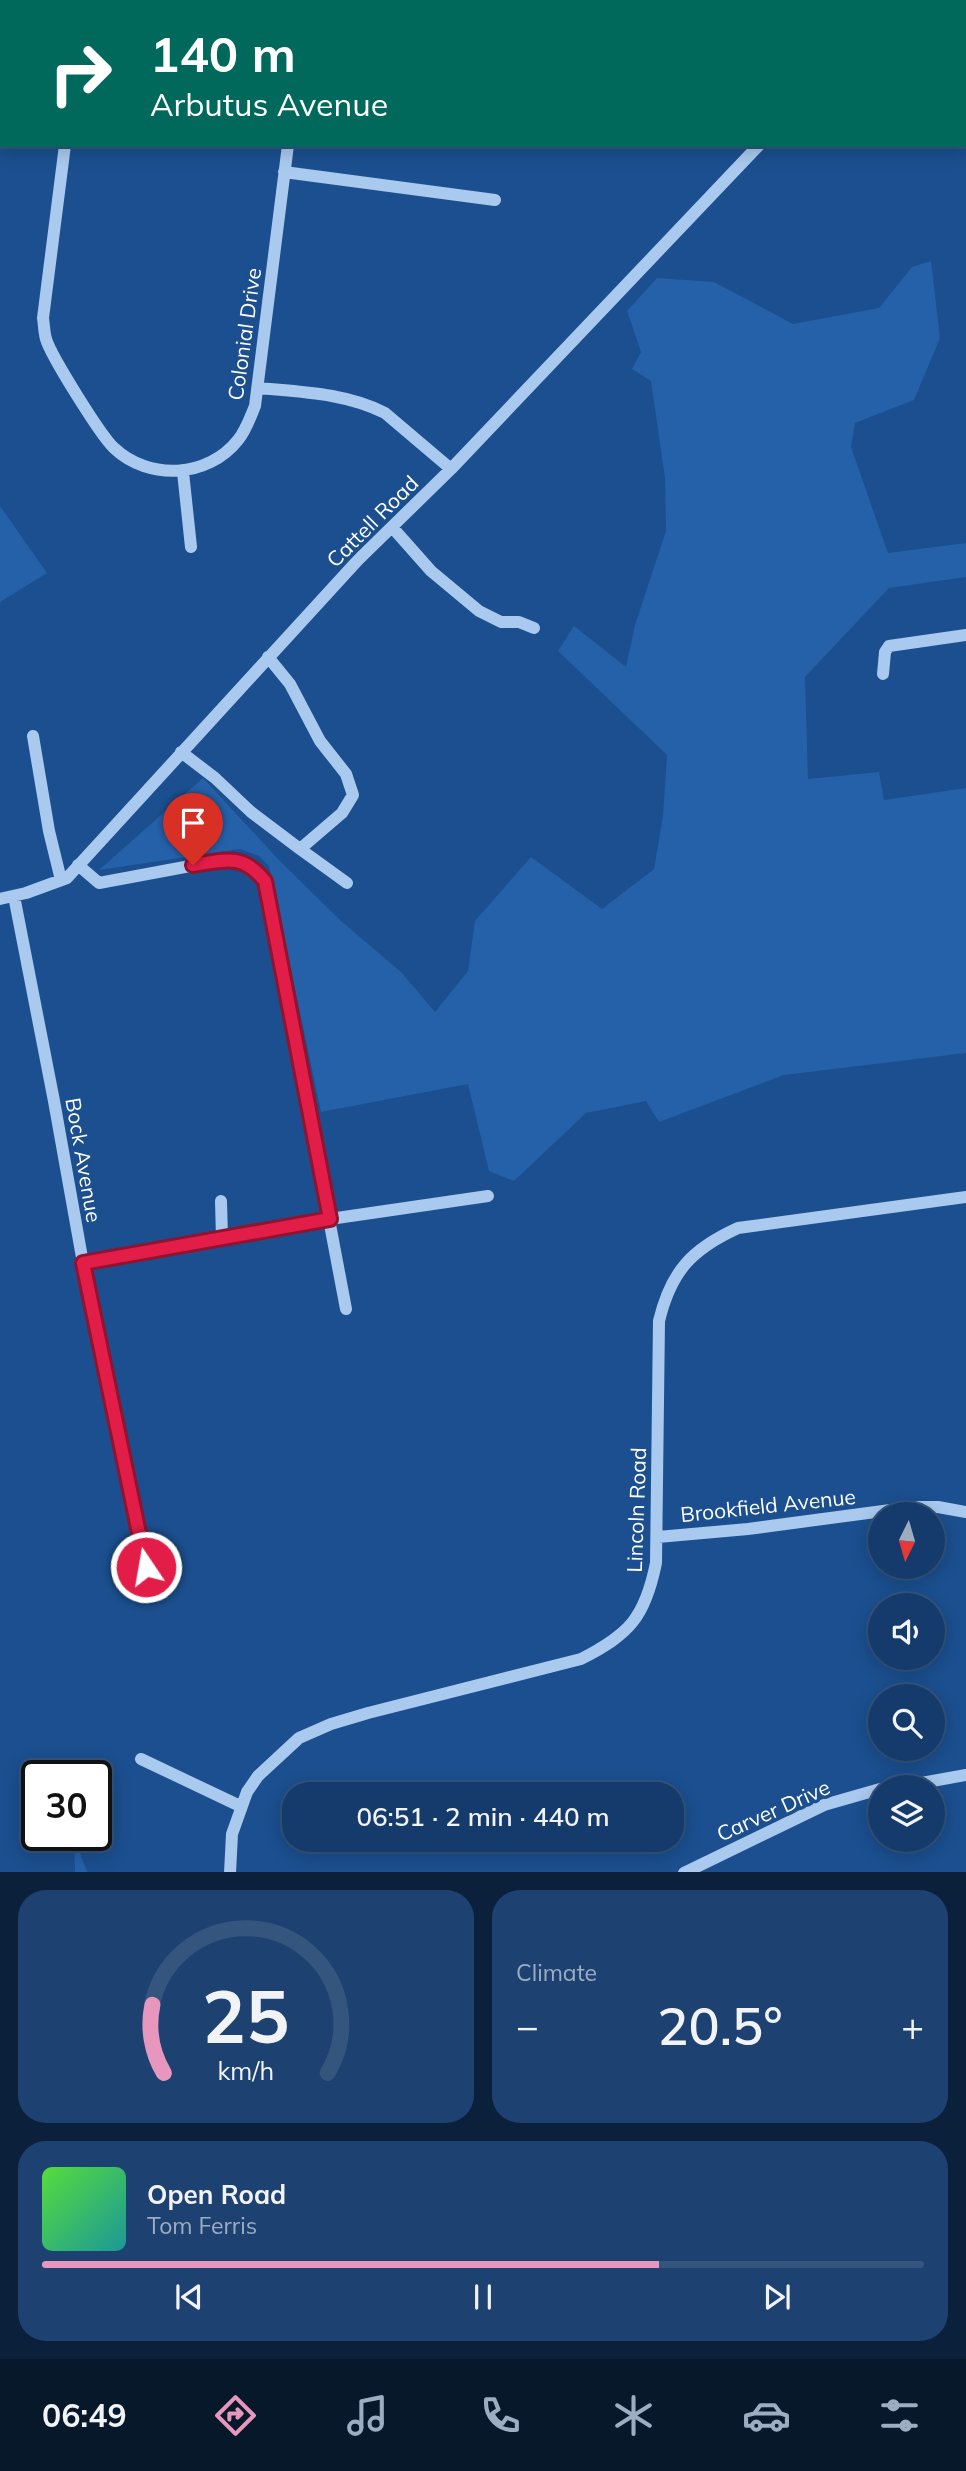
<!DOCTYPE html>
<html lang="en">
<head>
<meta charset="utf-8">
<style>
	:root { --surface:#143b6b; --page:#1d4271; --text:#f1f3f6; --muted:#9dadc1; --line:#33557e; --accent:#e797bd }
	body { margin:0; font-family:Mulish,sans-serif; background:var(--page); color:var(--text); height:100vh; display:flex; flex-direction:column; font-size:26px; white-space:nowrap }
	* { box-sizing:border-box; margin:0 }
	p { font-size:23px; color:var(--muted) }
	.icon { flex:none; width:38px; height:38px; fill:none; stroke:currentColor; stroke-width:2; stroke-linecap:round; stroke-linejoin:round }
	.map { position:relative; height:1872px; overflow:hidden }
	.side { display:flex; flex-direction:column; gap:18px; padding:18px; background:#0b203b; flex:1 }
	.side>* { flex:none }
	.banner { position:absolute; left:0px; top:0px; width:966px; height:147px; box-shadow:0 4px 18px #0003,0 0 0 2px var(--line); background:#00695c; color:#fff; overflow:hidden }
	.needle { width:46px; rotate:185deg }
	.tools { position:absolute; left:868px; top:1502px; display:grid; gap:14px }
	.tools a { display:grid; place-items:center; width:77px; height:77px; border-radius:50%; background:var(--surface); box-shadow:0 4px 18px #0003,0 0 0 2px var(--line); font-size:35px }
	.speed { position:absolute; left:21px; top:1760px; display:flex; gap:14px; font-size:35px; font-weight:700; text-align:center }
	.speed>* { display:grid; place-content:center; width:91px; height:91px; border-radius:50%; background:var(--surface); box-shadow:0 4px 18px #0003,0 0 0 2px var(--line); line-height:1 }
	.speed .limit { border:4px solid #111; border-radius:10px; background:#fff; color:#111 }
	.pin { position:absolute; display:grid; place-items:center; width:60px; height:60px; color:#fff; margin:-72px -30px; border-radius:50% 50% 50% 0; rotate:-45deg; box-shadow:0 0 7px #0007 }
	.pin .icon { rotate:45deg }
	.me { position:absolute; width:77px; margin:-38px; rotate:348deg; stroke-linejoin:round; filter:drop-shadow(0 0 5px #0008) }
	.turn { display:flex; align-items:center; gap:24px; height:147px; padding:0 35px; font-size:32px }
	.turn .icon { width:91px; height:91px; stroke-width:2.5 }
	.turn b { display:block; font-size:49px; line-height:60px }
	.big { font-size:52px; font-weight:600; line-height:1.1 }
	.side .widget { flex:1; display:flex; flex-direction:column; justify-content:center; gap:10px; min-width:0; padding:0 24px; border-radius:28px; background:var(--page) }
	.side .dial { align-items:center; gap:0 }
	.dial svg { height:182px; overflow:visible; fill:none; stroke:var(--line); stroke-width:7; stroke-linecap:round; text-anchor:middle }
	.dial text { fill:var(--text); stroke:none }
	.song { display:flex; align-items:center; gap:21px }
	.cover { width:84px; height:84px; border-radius:10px; background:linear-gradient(135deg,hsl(110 70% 55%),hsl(180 70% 35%)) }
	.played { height:7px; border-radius:4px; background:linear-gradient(90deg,var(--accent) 70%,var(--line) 70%) }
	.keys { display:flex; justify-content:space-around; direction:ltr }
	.heat { display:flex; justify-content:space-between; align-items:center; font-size:38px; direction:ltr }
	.side .tiles { flex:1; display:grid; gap:18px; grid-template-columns:1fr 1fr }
	.widget:last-child { grid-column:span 2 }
	.trip { position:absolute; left:282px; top:1782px; width:402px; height:70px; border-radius:28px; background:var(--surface); box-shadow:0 4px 18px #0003,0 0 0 2px var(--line); font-weight:600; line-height:70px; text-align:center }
	.tab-bar { display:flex; height:112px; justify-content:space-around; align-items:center; background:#08182b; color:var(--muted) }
	.tab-bar .icon { width:49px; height:49px }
	.tab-bar .active { color:var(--accent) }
	.tab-bar b { font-size:32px; color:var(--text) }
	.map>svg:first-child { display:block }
	.green { fill:#2461a8 }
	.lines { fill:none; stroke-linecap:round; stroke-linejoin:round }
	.minor { stroke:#a9c9ee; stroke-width:12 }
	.route-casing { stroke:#92132f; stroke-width:18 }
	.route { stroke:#e11d48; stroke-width:12 }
	.labels { text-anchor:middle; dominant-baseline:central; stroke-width:7; stroke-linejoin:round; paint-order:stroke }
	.street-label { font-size:21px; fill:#fff; stroke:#1b4f8f }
</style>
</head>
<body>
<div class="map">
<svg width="966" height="1873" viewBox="0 0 966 1873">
	<rect width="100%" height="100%" fill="#1b4f8f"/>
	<!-- green -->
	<path class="green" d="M931,261L940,338L914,400L855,423L851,447L888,553L966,543V577L889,588L805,677L808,779L879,772L884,800L966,788V1053L784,1075L659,1122L646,1101L586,1113L514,1181L489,1171L468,1084L321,1112L269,866L259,856L240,849L99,870L203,778L278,859L340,920L402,973L435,1012L468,971L475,921L531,857L602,909L654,869L663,816L667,755L558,651L574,626L626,667L635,625L666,531L665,478L651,381L632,369L641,352L627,311L657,278L714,282L793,324L879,308L912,267Z
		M0,506L47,573L0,602Z
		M74,1837L87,1872H75Z"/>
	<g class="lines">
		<!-- minor -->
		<path class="minor" d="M25,0V2
			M260,0V2
			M352,2L357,0
			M893,2L895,0
			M65,145L43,318C44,324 44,332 46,339C51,356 101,436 114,448C149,481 208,478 238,440C246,430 250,418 255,406L288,145
			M284,172L495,200
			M258,388C301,392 346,393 385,413L451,469
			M183,472L191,547
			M392,527L431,571L479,611L501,622H519L534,628
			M268,657L290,684L320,741L346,774L353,795L342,813L300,849L347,883
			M883,674L885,652L889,646L966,635
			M33,736L49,831L61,880
			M181,752L215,778L251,812L300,849
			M78,865L99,883L217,861C241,859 250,862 265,881L346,1309
			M14,896L54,1101L83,1263L151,1593
			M0,899L26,893L67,878L358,560L451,469L759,145
			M221,1201L222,1238
			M83,1263L330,1219L488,1196
			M658,1537L748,1529L913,1507H938L966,1512
			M141,1759L240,1806
			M899,1787L966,1775
			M230,1873L232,1834L247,1792L258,1776L299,1738L331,1724L368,1713L581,1659C630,1634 645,1617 656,1563L659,1321C671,1271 692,1249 738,1228L966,1197
			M684,1873L824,1805L880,1789"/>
	</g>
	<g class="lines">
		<defs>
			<path id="route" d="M146,1567L83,1263L330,1219L265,881C242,853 226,860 193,865"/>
		</defs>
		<!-- route casing -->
		<use href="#route" class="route-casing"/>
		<!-- route -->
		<use href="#route" class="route"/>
	</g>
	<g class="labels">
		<!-- street labels -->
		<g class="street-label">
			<text transform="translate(244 334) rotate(-82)">Colonial Drive</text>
			<text transform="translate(372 521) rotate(-45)">Cattell Road</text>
			<text transform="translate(84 1160) rotate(80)">Bock Avenue</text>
			<text transform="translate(768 1505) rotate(-6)">Brookfield Avenue</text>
			<text transform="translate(636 1510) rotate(-88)">Lincoln Road</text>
			<text transform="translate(773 1810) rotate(-24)">Carver Drive</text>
		</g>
	</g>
</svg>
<div class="tools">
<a><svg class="needle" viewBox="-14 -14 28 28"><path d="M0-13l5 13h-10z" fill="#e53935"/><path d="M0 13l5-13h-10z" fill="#9dadc1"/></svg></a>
<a><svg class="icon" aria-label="sound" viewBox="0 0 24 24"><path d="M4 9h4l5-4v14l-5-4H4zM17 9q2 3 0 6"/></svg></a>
<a><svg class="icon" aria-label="search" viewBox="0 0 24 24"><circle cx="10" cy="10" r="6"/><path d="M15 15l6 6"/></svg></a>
<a><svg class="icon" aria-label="layers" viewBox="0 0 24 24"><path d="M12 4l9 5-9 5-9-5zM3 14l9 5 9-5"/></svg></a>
</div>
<div class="speed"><div class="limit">30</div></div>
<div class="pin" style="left:193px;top:865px;background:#d93025"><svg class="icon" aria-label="arrive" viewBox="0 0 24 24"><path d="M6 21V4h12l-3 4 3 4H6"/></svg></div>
<svg class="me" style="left:146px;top:1567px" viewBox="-20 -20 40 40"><circle r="17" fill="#e11d48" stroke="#fff" stroke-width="3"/><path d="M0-11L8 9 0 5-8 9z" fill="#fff"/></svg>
<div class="trip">06:51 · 2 min · 440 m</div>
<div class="banner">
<div class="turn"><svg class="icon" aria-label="right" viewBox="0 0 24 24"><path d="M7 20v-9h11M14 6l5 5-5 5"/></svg><div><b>140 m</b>Arbutus Avenue</div></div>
</div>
</div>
<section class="side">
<div class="tiles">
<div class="widget dial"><svg viewBox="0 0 100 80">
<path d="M14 69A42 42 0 1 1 86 69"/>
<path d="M14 69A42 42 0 0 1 9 39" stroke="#e797bd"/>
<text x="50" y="56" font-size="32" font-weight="700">25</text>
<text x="50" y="72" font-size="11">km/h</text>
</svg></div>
<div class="widget"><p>Climate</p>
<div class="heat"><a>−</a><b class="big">20.5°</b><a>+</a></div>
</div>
<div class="widget">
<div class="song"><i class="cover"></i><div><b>Open Road</b><p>Tom Ferris</p></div></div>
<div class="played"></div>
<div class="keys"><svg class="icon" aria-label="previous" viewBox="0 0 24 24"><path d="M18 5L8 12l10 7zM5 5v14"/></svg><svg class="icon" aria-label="pause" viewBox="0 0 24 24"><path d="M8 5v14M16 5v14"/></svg><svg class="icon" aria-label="next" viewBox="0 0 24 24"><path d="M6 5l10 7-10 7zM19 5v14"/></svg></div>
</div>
</div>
</section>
<nav class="tab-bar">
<b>06:49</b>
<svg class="icon active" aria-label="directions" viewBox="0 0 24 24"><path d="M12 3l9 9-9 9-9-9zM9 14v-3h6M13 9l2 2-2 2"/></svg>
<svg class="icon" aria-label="music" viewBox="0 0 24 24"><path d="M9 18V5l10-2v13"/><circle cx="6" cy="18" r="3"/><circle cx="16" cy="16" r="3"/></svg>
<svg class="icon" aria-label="phone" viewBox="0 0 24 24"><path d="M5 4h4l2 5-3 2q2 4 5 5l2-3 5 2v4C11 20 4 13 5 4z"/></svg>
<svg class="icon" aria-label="climate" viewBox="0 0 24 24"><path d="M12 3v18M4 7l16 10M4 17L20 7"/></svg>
<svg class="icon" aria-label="car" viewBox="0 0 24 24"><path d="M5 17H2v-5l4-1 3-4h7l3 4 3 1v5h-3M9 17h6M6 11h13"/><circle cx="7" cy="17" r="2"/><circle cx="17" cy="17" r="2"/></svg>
<svg class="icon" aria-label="filters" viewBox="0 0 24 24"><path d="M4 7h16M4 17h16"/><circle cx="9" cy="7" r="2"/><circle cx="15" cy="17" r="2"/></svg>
</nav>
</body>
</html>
